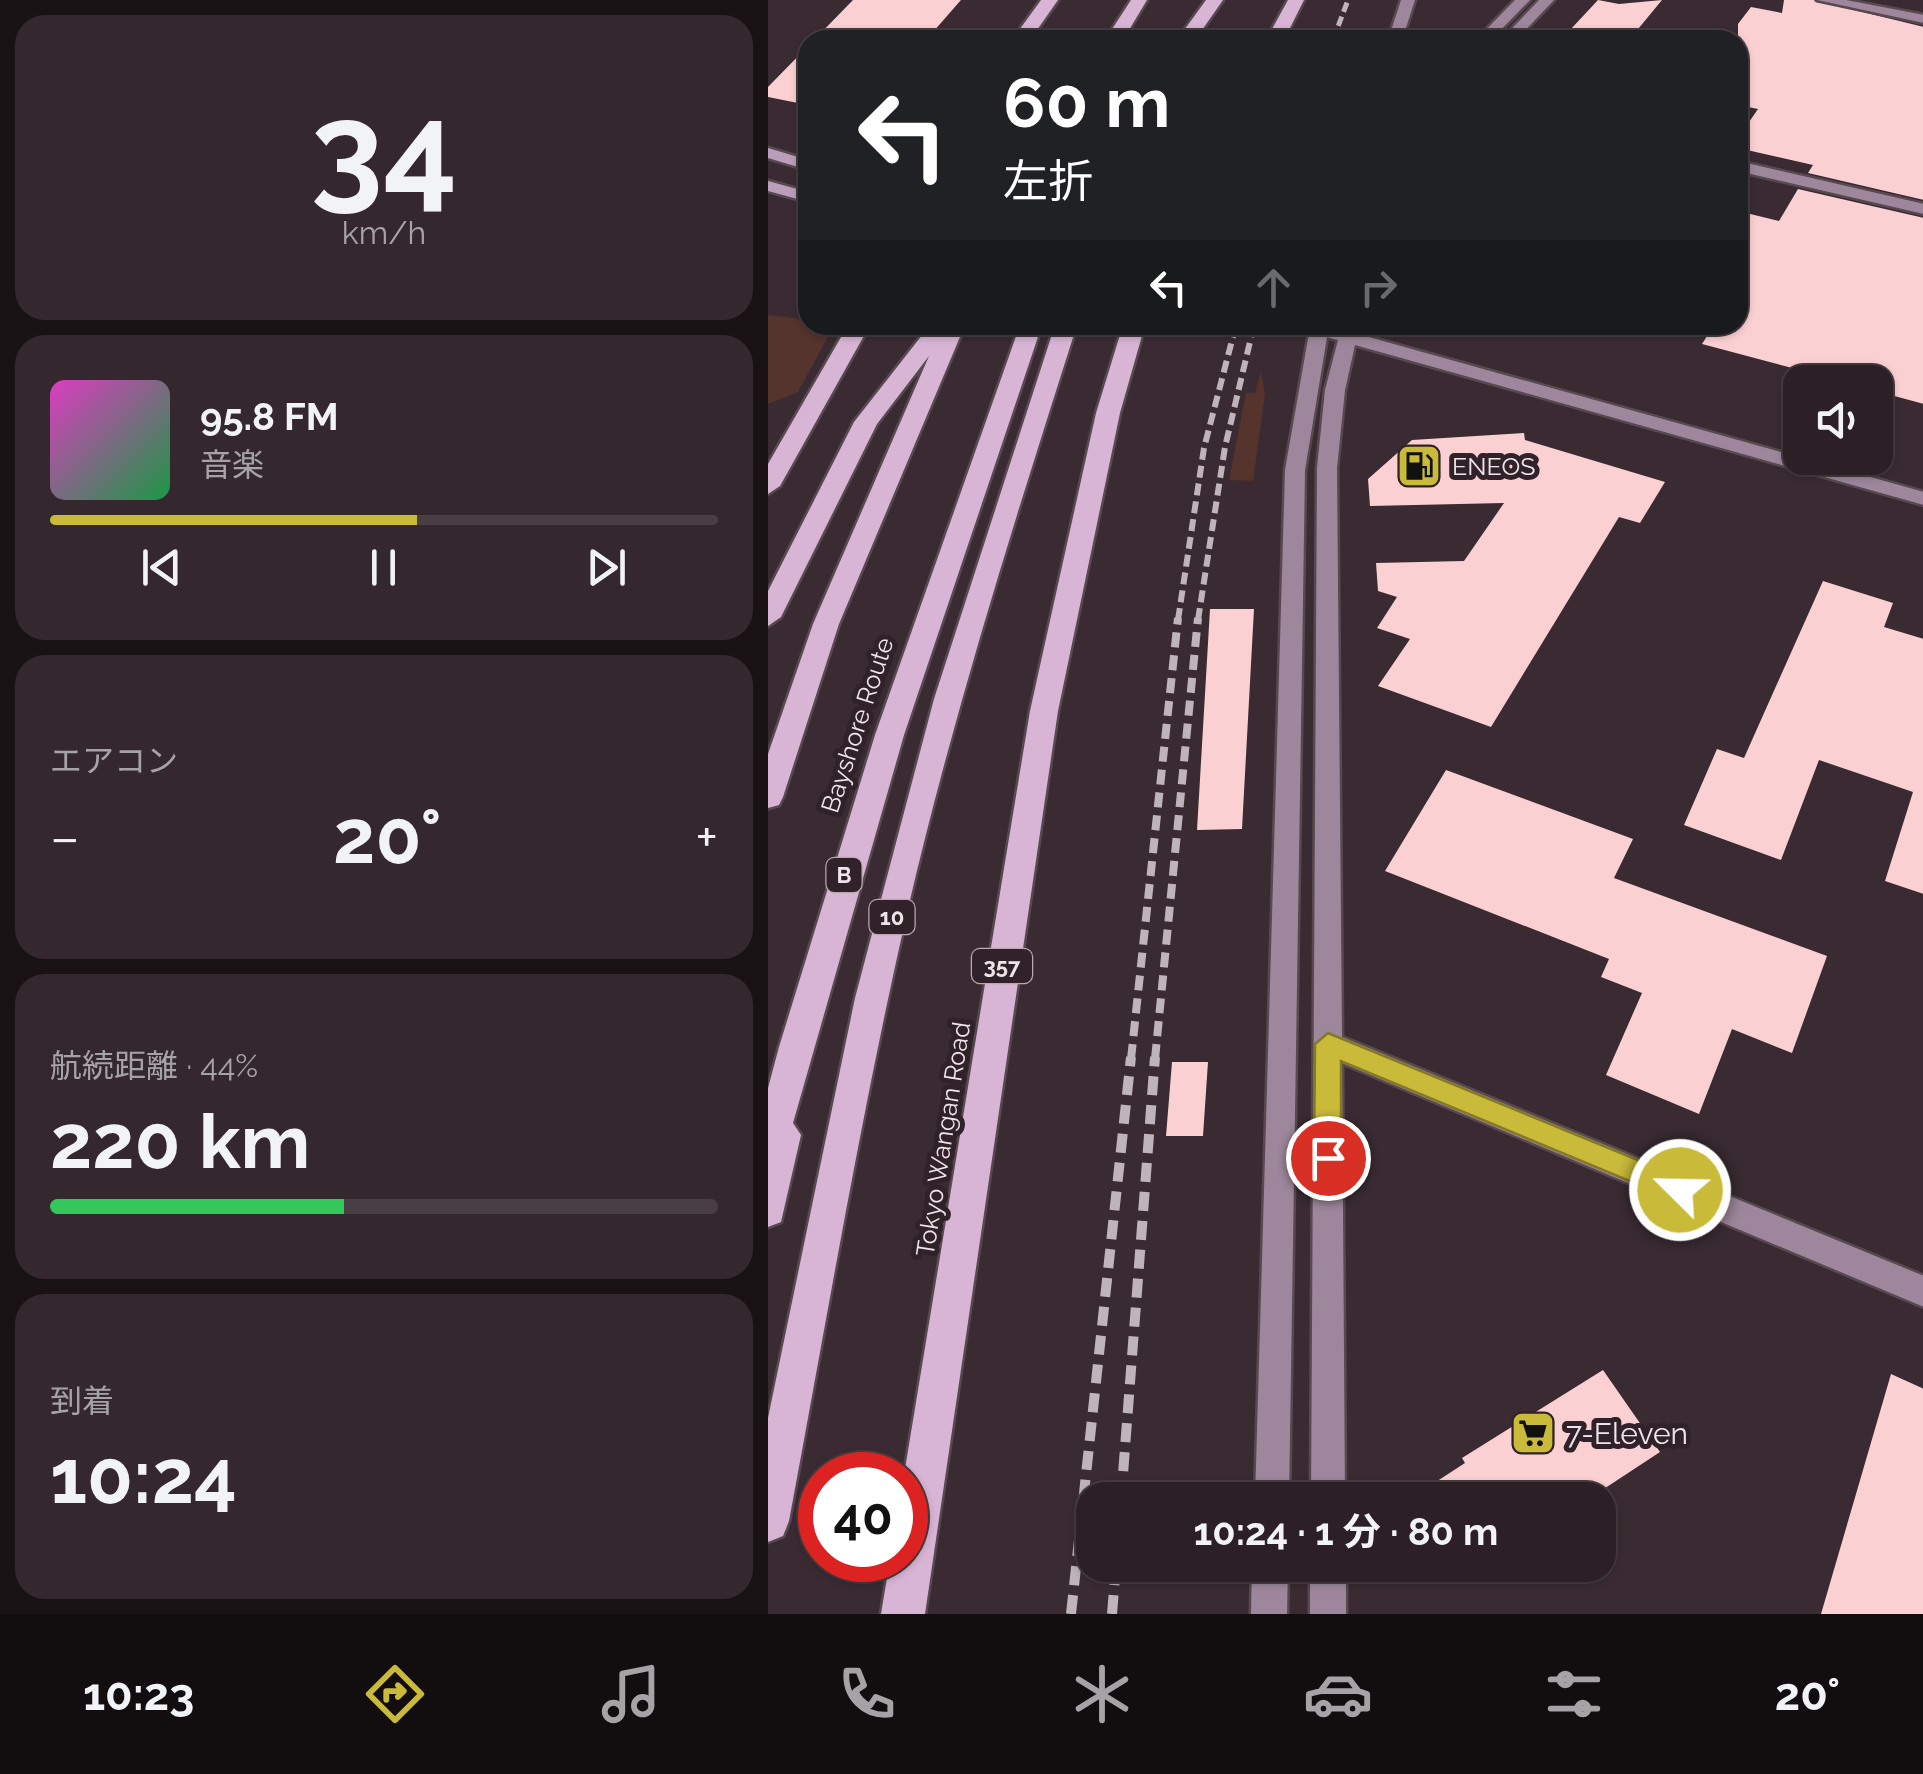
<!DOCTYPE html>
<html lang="ja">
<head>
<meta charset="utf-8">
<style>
	:root { --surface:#2c2026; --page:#34282e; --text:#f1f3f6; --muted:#a6a3a7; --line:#483e43; --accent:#c9ba3a }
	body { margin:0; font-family:Raleway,"Noto Sans JP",sans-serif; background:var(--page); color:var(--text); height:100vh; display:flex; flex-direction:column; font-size:38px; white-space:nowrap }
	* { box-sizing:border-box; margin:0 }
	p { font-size:32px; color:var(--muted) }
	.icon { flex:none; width:55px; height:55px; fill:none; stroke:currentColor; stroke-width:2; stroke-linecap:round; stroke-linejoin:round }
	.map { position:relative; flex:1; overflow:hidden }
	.panel { display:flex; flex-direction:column; gap:15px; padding:15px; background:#181215; width:768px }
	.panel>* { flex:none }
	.hud { position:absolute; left:30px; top:30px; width:950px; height:305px; border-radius:30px; box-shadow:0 2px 8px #0004,0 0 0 2px var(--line); background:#202124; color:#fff; overflow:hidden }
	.tools { position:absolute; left:1015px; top:365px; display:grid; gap:20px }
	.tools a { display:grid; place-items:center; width:110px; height:110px; border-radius:20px; background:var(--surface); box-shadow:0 2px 8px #0004,0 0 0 2px var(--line); font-size:50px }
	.speed { position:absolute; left:30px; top:1452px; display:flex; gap:20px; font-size:50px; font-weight:700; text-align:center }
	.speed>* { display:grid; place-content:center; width:130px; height:130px; border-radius:50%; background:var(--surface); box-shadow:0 2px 8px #0004,0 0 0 2px var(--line); line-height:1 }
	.speed .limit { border:15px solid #d22; background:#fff; color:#111 }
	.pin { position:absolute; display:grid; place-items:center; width:85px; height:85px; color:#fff; margin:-42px; border:5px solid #fff; border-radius:50%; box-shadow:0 2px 10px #0007 }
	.me { position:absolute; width:110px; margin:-55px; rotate:293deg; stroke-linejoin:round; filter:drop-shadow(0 0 8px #0008) }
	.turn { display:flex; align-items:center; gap:35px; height:210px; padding:0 40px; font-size:45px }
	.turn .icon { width:130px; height:130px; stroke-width:2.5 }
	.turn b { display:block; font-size:70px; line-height:85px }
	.lanes { display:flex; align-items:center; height:95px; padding:0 40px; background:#0003; justify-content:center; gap:50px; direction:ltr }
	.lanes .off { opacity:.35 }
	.big { font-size:75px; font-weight:700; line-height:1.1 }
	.panel .card { flex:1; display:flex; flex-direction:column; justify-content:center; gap:15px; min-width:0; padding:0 35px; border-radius:30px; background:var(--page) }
	.panel .dial { align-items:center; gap:0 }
	.dial b { font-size:130px; line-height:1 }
	.song { display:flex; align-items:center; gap:30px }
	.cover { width:120px; height:120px; border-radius:15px; background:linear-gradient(135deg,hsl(310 70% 55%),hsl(140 70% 35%)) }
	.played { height:10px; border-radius:5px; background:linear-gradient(90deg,var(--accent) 55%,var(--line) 55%) }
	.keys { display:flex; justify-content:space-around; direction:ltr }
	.heat { display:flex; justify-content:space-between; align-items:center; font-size:55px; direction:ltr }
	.charge { height:15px; border-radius:8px; background:linear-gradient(90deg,#34c759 44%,var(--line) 0) }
	.trip { position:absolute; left:308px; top:1482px; width:540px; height:100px; border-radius:30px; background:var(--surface); box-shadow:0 2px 8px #0004,0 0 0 2px var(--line); font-weight:700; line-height:100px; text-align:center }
	.dock { display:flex; height:160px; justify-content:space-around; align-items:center; background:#120d0f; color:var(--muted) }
	.dock .icon { width:70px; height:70px }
	.dock .current { color:var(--accent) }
	.dock b { font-size:45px; color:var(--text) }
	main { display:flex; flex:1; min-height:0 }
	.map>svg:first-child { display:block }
	.green { fill:#54342c }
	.building { fill:#fbd0d3 }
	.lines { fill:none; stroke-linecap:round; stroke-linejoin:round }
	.secondary-casing { stroke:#57494f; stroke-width:5 }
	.primary-casing { stroke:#57494f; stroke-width:5 }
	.highway-casing { stroke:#57494f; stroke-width:5 }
	.secondary { fill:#9e879c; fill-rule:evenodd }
	.primary { fill:#bc9eba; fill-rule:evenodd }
	.highway { fill:#d8b4d5; fill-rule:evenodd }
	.rail-far3 { stroke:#bfb4b9; stroke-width:5; stroke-dasharray:10 5; stroke-linecap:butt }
	.rail-far2 { stroke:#bfb4b9; stroke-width:6; stroke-dasharray:12 6; stroke-linecap:butt }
	.rail-far1 { stroke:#bfb4b9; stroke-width:8; stroke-dasharray:15 8; stroke-linecap:butt }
	.rail { stroke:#bfb4b9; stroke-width:10; stroke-dasharray:19 10; stroke-linecap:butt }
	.route { fill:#c9ba3a; stroke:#837926; stroke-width:2.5 }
	.labels { text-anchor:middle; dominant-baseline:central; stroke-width:10; stroke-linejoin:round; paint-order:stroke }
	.shield { fill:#302228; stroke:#b6aaaf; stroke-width:2.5 }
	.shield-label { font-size:22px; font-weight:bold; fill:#efe5e9 }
	.poi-label { font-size:25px; fill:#efe5e9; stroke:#302228; text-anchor:start }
	.street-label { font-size:25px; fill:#efe5e9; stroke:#302228 }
	.near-poi-label { font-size:30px; fill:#efe5e9; stroke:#302228; text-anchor:start }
</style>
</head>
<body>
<main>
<section class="panel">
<div class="card dial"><b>34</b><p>km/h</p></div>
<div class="card">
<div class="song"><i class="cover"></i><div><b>95.8 FM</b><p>音楽</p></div></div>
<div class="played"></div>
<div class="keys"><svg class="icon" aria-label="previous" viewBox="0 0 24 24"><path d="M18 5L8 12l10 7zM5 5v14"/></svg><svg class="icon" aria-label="pause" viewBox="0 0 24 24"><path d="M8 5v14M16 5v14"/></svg><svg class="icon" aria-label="next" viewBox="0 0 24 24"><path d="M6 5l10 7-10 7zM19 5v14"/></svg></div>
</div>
<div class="card"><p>エアコン</p>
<div class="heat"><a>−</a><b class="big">20°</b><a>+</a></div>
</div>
<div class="card"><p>航続距離 · 44%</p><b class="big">220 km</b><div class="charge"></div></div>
<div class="card"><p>到着</p><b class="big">10:24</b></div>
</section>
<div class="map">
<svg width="1156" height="1614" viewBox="0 0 1156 1614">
	<rect width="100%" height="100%" fill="#3a2b32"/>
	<!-- green -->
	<path class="green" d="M0,315L40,320V325L64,329L30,392L0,404Z
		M493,372L497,394L485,481L461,480L478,393H487Z"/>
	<!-- building -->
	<path class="building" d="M85,0H193L158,40H46Z
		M830,0L851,4L894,0L861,40L802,30Z
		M1016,0H1045L1156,27V200L1040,173L1045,165L970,148V138L990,109L970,105V24L983,7L1014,13Z
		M40,46V105L0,97V87Z
		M1030,189L1156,218V404L1108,391V382H1076L934,344L946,325H970V211L1011,221Z
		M756,433L757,440L897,482L872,523L851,517L723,727L610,686L642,639L609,628L629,597L610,591L608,563L696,561L736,503L602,506L600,479L644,440Z
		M1055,581L1125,603L1116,627L1156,639V894L1117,881L1145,792L1051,760L1013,860L916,825L949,749L976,758Z
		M442,609H486L474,829L429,830Z
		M678,770L865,839L846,878L1059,956L1024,1053L964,1029L931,1114L838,1075L874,993L833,977L841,959L617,871Z
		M404,1062H440L435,1136H398Z
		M835,1370L892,1452L819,1500H640L697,1463L694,1458Z
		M1123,1374L1156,1389V1614H1053Z"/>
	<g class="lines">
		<defs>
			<path id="secondary" d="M633,0H647L634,40H620Z
				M747,0H762L723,40H708Z
				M771,0H786L748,40H733Z
				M1049,0H1078L1156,15V23Z
				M970,161L1156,204V214L970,171Z
				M506,325H561L573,329L574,325H592L590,334L1156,492V505L587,345L577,390L569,468L574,1037L1156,1276V1307L574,1063L577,1500H543L549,468L557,390L570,340L559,337L537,470L521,1500H487L517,470L541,333L515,331Z
				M484,1565H520L519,1614H483Z
				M542,1565H578V1614H542Z"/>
			<path id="primary" d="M0,148L40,160V170L0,158Z
				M0,181L40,192V202L0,191Z"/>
			<path id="highway" d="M273,0H290L262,40H244Z
				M363,0H379L355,40H337Z
				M438,0H455L427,40H409Z
				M520,0H536L516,40H498Z
				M80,325H102L12,486L0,494V464Z
				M162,325H197L71,624L15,797L11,805L0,808V754L45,624L161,356L109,424L13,617L0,626V591L86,422Z
				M252,325H274L136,735L25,1123L33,1135L13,1222L0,1227V1088L11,1047L107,735Z
				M287,325H309C247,519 185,714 139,913C93,1114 59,1318 21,1521L15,1536L0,1542V1418L87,998L166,699Z
				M355,325H377L352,413L290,711L157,1614H113L122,1560H138L136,1475L262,711L328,413Z"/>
		</defs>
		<!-- secondary casing -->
		<use href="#secondary" class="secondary-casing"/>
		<!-- primary casing -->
		<use href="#primary" class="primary-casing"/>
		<!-- highway casing -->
		<use href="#highway" class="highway-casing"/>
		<!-- secondary -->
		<use href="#secondary" class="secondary"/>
		<!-- primary -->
		<use href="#primary" class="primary"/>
		<!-- highway -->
		<use href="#highway" class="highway"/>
		<!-- rail-far3 -->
		<path class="rail-far3" d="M565,40L580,0"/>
		<!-- rail-far2 -->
		<path class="rail-far2" d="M410,620L436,448L468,325
			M430,620L457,447L486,325"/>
		<!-- rail-far1 -->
		<path class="rail-far1" d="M363,1059L410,618
			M387,1059L430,618"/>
		<!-- rail -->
		<path class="rail" d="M353,1500L387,1057
			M303,1614L363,1057
			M344,1614L348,1565"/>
	</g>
	<!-- route -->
	<path class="route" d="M560,1033L921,1181L925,1190L921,1199L912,1202L573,1061V1158L569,1167L560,1171L550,1167L546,1158L547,1044Z"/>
	<!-- icons -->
	<defs>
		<symbol id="fuel-square" viewBox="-11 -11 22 22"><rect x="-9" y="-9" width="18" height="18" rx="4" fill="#c9ba3a" stroke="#302228"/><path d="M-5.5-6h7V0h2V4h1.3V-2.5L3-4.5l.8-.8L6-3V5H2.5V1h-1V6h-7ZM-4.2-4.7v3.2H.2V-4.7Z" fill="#111"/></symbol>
		<symbol id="supermarket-square" viewBox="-11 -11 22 22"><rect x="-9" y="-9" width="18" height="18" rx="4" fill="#c9ba3a" stroke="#302228"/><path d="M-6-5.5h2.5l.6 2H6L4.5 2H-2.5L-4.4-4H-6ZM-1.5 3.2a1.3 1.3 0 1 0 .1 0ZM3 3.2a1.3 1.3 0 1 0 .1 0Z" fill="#111"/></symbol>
	</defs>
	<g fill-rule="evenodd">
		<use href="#fuel-square" x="626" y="441" width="50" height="50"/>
		<use href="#supermarket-square" x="740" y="1408" width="50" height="50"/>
	</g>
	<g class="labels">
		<!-- shield labels -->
		<g class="shield">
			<rect x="58.5" y="858" width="35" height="34" rx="8"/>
			<rect x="101.5" y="900" width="45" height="34" rx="8"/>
			<rect x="204" y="949" width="60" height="34" rx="8"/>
		</g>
		<g class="shield-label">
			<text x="76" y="875">B</text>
			<text x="124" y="917">10</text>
			<text x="234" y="966">357</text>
		</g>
		<!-- poi labels -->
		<g class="poi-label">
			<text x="684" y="466">ENEOS</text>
		</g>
		<!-- street labels -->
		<g class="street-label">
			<text transform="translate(89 725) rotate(-72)">Bayshore Route</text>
			<text transform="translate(175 1139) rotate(-81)">Tokyo Wangan Road</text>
		</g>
		<!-- near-poi labels -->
		<g class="near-poi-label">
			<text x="798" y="1433">7-Eleven</text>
		</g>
	</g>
</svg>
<div class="tools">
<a><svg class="icon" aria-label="sound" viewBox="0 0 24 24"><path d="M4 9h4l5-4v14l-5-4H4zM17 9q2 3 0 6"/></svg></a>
</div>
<div class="speed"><div class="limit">40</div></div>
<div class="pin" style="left:560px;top:1158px;background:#d93025"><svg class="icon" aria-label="arrive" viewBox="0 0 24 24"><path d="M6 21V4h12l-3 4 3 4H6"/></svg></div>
<svg class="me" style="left:912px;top:1190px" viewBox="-20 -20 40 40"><circle r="17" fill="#c9ba3a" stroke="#fff" stroke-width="3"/><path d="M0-11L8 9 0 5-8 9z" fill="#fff"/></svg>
<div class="trip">10:24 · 1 分 · 80 m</div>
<div class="hud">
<div class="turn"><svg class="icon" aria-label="left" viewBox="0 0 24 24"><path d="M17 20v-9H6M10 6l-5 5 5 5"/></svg><div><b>60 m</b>左折</div></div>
<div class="lanes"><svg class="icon" aria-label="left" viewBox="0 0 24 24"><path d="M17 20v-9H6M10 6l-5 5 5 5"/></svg><svg class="icon off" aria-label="ahead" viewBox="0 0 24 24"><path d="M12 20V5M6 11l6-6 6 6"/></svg><svg class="icon off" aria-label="right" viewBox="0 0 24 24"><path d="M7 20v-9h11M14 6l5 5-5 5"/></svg></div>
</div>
</div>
</main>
<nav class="dock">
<b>10:23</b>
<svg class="icon current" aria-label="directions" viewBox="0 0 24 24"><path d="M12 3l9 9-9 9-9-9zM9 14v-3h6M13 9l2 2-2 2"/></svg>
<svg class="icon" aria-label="music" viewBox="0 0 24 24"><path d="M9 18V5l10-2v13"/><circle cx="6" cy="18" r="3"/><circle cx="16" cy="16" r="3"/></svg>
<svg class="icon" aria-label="phone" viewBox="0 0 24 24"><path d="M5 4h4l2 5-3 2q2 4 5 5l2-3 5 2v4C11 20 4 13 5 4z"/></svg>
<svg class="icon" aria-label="climate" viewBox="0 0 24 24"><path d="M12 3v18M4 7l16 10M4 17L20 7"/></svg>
<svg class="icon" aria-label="car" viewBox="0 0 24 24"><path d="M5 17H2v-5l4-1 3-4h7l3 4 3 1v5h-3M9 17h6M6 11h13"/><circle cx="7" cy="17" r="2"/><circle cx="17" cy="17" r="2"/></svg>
<svg class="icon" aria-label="filters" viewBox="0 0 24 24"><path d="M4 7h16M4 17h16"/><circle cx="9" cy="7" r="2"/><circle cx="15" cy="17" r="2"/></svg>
<b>20°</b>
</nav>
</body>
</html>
